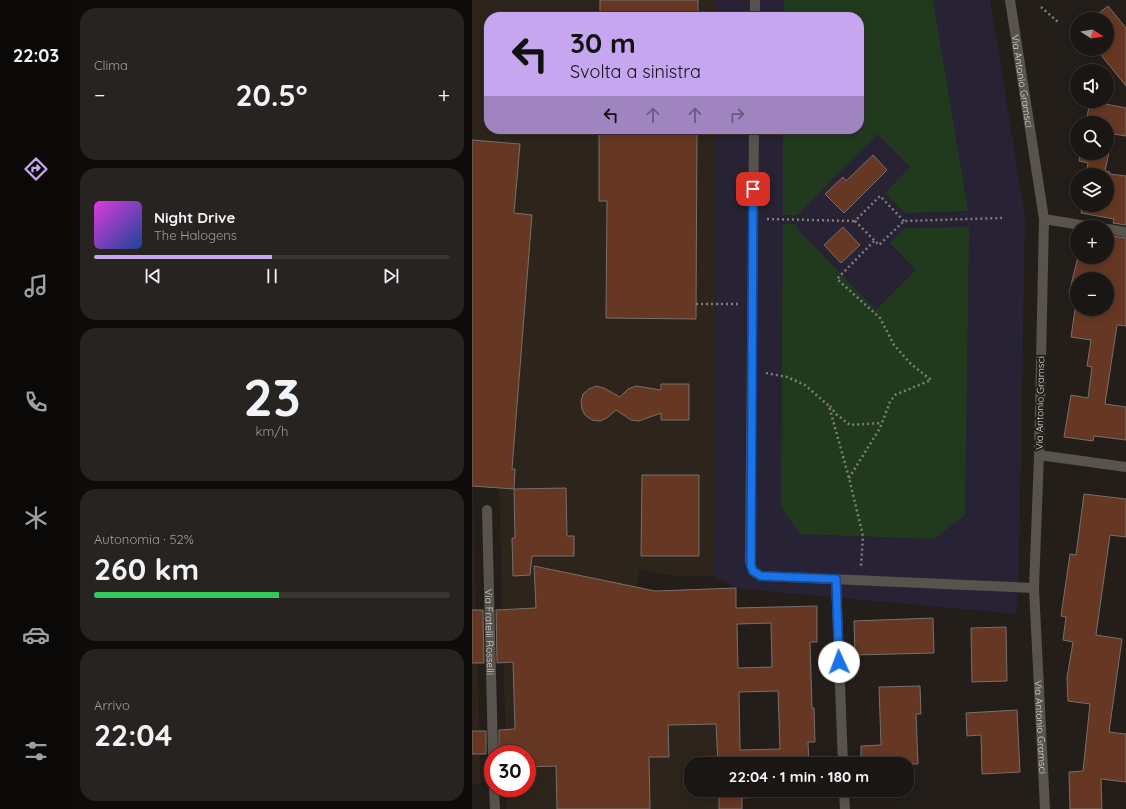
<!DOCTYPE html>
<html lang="it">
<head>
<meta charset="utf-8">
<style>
	:root { --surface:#1a1613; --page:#272321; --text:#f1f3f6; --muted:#9f9fa0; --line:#383533; --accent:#c7a6f0 }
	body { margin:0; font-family:Quicksand,sans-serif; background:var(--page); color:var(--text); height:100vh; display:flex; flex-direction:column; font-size:15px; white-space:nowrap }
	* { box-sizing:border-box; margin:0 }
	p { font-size:13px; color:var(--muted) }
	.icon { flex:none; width:22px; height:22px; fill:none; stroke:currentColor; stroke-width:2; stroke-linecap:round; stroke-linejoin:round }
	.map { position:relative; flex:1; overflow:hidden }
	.side { display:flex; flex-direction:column; gap:8px; padding:8px; background:#0e0c0a; width:400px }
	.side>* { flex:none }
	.top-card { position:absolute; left:12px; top:12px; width:380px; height:122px; border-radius:16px; box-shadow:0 2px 10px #0003,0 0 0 1px var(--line); background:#c7a6f0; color:#111; overflow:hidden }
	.needle { width:26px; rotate:102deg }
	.buttons { position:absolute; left:598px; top:12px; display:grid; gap:8px }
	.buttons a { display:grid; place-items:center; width:44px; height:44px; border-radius:50%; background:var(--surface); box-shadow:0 2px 10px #0003,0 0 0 1px var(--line); font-size:20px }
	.speed { position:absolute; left:12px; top:745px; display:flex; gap:8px; font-size:20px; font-weight:700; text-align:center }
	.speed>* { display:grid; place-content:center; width:52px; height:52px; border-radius:50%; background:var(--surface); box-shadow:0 2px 10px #0003,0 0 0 1px var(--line); line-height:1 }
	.speed .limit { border:6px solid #d22; background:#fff; color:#111 }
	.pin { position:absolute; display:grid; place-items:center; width:34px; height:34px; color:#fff; margin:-17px; border-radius:8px; box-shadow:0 2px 6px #0006 }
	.me { position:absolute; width:44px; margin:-22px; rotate:358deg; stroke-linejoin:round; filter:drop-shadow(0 0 3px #0008) }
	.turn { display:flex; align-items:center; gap:14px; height:84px; padding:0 20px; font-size:18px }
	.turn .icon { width:52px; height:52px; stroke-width:2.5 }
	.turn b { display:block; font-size:28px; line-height:34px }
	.lanes { display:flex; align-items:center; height:38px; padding:0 20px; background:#0003; justify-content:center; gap:20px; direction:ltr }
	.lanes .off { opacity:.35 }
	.big { font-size:30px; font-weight:700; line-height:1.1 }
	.side .widget { flex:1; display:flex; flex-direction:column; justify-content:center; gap:6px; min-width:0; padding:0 14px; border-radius:16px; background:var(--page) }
	.side .dial { align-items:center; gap:0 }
	.dial b { font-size:52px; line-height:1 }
	.song { display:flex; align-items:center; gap:12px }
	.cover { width:48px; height:48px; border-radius:6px; background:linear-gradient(135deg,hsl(300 70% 55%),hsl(220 70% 35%)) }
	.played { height:4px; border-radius:2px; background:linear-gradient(90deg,var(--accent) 50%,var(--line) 50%) }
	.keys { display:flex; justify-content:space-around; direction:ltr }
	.heat { display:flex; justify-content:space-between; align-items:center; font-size:22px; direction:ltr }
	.charge { height:6px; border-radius:3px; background:linear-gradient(90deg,#34c759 52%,var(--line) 0) }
	.trip { position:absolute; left:212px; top:757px; width:230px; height:40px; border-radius:16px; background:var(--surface); box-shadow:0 2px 10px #0003,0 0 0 1px var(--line); font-weight:700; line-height:40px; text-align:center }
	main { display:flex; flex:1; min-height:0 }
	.menu { display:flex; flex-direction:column; width:72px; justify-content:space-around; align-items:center; background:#0a0908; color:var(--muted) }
	.menu .icon { width:28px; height:28px }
	.menu .selected { color:var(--accent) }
	.menu b { font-size:18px; color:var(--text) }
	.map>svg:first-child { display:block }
	.commercial { fill:#272334 }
	.built { fill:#2d251b }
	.green { fill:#213a1e }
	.building { fill:#663823; stroke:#776f6c; fill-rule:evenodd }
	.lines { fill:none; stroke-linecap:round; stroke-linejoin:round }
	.path { stroke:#817d79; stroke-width:2.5; stroke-dasharray:2 3; stroke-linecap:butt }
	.minor { stroke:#58534d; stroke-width:10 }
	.route-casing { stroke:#114b97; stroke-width:10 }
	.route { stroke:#1a73e8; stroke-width:7 }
	.labels { text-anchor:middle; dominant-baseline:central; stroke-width:4; stroke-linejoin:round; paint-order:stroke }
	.street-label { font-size:10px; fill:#d8d5d2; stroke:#231e19 }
</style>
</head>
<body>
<main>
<nav class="menu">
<b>22:03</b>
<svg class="icon selected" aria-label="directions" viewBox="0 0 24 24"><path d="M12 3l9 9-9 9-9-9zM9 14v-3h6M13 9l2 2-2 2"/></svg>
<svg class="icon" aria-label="music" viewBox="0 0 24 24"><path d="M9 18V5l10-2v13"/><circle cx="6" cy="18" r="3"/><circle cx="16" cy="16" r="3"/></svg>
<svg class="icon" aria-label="phone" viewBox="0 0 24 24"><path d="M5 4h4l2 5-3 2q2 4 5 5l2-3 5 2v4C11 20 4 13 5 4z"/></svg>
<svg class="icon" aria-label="climate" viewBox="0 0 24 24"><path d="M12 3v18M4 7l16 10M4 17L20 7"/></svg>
<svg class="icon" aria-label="car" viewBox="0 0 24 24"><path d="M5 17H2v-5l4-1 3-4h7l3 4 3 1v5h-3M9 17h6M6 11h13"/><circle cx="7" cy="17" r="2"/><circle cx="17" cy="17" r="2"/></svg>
<svg class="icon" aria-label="filters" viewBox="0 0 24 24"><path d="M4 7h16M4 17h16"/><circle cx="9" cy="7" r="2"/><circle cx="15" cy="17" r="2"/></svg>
</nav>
<section class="side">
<div class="widget"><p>Clima</p>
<div class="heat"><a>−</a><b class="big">20.5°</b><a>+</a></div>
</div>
<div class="widget">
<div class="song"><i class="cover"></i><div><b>Night Drive</b><p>The Halogens</p></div></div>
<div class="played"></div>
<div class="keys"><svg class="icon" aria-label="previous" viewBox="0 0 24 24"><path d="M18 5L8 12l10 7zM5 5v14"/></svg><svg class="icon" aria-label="pause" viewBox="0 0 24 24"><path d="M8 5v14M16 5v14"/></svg><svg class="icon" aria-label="next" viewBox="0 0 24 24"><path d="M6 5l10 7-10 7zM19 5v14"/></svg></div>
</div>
<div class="widget dial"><b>23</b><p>km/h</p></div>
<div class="widget"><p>Autonomia · 52%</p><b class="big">260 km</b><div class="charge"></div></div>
<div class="widget"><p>Arrivo</p><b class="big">22:04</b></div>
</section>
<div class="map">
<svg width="654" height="809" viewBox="0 0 654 809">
	<rect width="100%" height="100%" fill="#231e19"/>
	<!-- commercial -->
	<path class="commercial" d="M244,0H518L553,216L547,571L544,614L264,588L242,576L244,129H387V17H244Z"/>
	<!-- built -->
	<path class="built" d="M0,0H244V17H17V129H244L242,576H203L168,569L164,586L183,591L264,588L269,764H219V790H270V809H35V788H55V754H34L27,488L1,486L9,784L0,785Z"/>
	<!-- green -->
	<path class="green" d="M312,0H461L496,211L433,213L413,193L438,167L405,134L325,215H311V129H387V17H312Z
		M311,224H324L325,229L404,310L444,270L418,243L433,228L497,227L493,515L462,539L328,534L309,506Z"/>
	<!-- building -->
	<path class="building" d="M128,0H226V17H128Z
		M636,6L654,28V86L624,49H635V19H619Z
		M618,101L654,108V136L641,134L633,171L638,172V174L654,176V225L641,223L642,219L609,213L610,205H635V175H614L616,163L607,161L608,153H635V123H614Z
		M127,129H225L224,319L134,318L135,201H127Z
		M0,140L48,144L42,213L60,215L40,469H43L42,489L0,486Z
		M401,155L415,170L372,213L353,194L371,177L374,181Z
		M371,227L388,245L369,263L352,245Z
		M639,236L654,238V326L645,325L633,404L654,407V440L622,436L621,441L592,437L599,395L616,398L620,367L615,366L619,340L599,337L605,296V309H635V279H605V295L597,293L606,257H636Z
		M189,384H217V420H189V413L167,421L159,420L144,410L135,418L128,421L120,420L113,415L110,409L109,401L111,394L117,389L124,386L132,388L148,397L156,389L164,386L189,390Z
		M170,475H227V556H169Z
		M94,488L95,536H102V556H60L58,575L41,576L40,538H43L42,489Z
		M612,494L654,499V537L638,535L624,635L650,639L637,732L654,734V782L629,779L630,809H598L597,772L611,771L618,704L596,701L595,678L601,642L591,640L594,617L589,616L598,554L604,555Z
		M62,566L183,591L264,588V608L345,606V642H338L340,708H342L343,742H336L337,764H246L244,724L196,725L197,757H177L178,809H85L84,766L55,767V754H27V730L43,729L41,662L25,663L24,610L64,608ZM299,623L300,667L266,668L265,624ZM306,691L308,749L268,750L267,692Z
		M0,610H11L12,663H0Z
		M461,618L462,653L383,655L382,621Z
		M534,627L535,681L500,682L499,628Z
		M448,686L449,714H444L446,764H389V746L409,745L407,687Z
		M545,710L548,772L510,774L509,735L495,736L494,713Z
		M0,731H14V754H0Z
		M247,790H337L338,795L270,798V809H247Z"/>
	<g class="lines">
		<!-- path -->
		<path class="path" d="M569,7L586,22
			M295,219L383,221
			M432,221L408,196L383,221L407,245L432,221L530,218
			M224,304H266
			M294,373L315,377L333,385L357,406L377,478L391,536L389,566
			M358,406L364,414L378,425L410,423
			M377,478L408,428L418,402L423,395L459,380L439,364L422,345L408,318L365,279L402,241"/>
		<!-- minor -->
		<g class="minor">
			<path id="s1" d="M538,0L572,219L567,455L562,588L573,809"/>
			<path d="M283,17V0"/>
			<path d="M282,129L278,561L281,571L289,576L562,588"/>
			<path d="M572,219L621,227"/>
			<path d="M635,229L654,232"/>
			<path d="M567,455L654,467"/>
			<path id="s2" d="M15,510L21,754"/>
			<path d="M364,579L371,764"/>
			<path d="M22,788L23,809"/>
			<path d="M372,790L373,809"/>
		</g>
	</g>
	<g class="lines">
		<defs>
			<path id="route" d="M281,189L279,566L281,571L289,576L364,579L367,662"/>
		</defs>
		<!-- route casing -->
		<use href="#route" class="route-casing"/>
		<!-- route -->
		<use href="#route" class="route"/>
	</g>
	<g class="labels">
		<!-- street labels -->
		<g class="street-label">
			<text stroke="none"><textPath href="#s1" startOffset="82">Via Antonio Gramsci</textPath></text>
			<text transform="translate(568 403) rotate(-89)">Via Antonio Gramsci</text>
			<text stroke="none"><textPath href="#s2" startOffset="122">Via Fratelli Rosselli</textPath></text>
			<text stroke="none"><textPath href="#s1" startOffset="730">Via Antonio Gramsci</textPath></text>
		</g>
	</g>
</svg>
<div class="buttons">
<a><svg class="needle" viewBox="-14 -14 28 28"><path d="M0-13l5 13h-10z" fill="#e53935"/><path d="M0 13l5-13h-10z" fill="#9f9fa0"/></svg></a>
<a><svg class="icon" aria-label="sound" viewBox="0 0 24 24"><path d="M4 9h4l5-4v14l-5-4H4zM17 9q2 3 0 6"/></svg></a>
<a><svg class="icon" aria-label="search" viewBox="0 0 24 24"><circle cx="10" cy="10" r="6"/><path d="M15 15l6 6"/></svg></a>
<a><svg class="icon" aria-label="layers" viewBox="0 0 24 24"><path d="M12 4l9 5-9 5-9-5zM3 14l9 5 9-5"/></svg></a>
<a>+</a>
<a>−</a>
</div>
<div class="speed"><div class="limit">30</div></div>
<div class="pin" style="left:281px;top:189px;background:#d93025"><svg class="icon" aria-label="arrive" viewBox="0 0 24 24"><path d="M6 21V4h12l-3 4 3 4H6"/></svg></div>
<svg class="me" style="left:367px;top:662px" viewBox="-20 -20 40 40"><circle r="19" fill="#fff"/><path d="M0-13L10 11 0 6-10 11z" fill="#1a73e8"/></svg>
<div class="trip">22:04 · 1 min · 180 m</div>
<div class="top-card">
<div class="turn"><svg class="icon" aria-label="left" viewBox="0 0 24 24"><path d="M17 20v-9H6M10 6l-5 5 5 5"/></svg><div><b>30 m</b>Svolta a sinistra</div></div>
<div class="lanes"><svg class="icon" aria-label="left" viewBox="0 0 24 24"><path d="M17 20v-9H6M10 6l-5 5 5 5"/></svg><svg class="icon off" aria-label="ahead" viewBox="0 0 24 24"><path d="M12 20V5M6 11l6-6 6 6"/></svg><svg class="icon off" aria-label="ahead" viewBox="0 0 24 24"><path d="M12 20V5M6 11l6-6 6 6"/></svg><svg class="icon off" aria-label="right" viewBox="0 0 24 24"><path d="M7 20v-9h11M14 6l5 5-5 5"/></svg></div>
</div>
</div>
</main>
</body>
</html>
